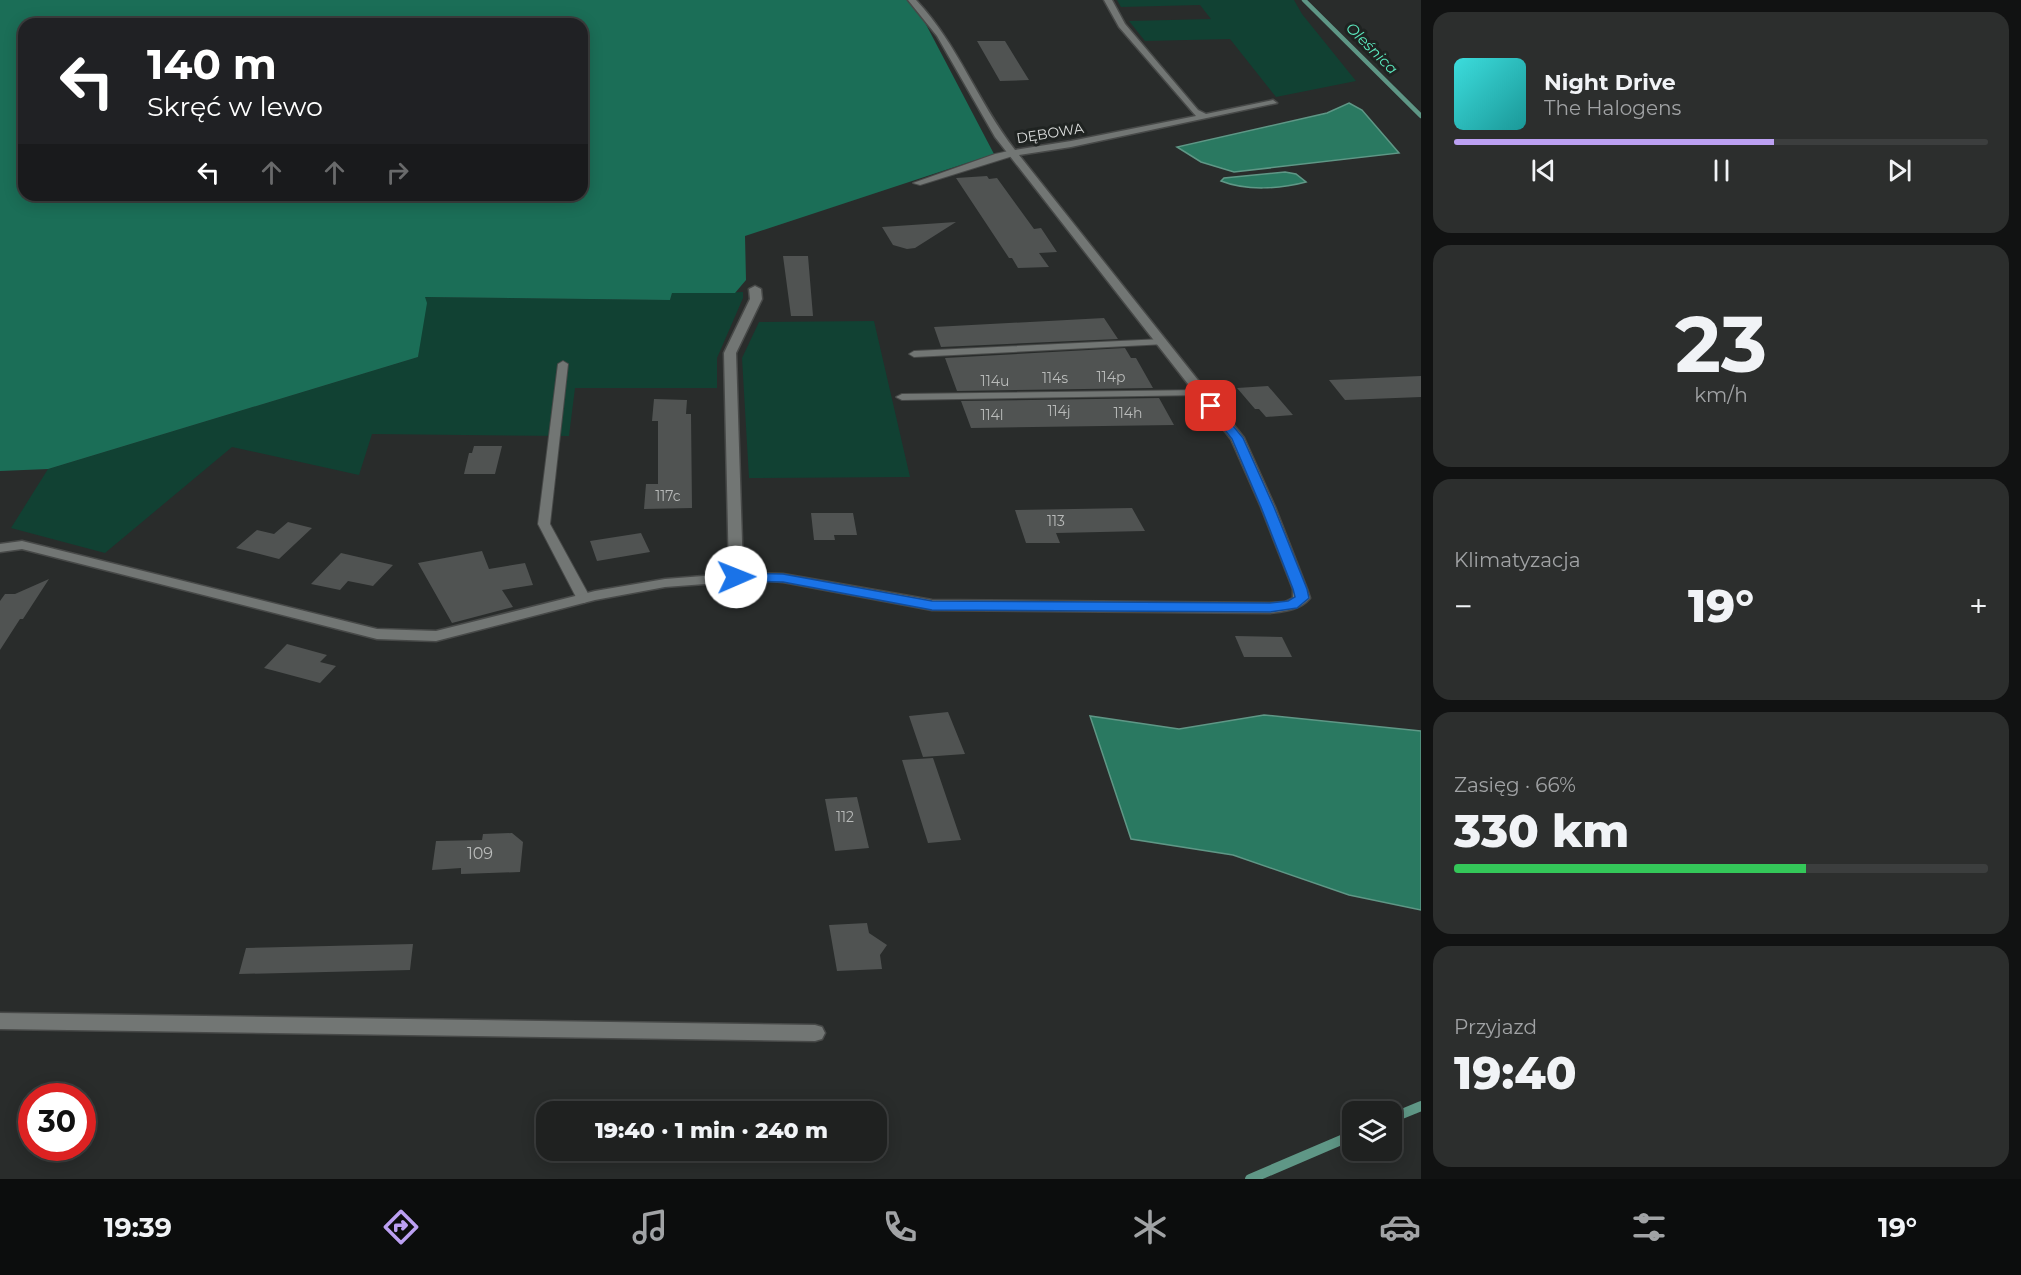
<!DOCTYPE html>
<html lang="pl">
<head>
<meta charset="utf-8">
<style>
	:root { --surface:#1f2120; --page:#2c2e2d; --text:#f1f3f6; --muted:#a1a3a5; --line:#3c3e3e; --accent:#bca0f2 }
	body { margin:0; font-family:Montserrat,sans-serif; background:var(--page); color:var(--text); height:100vh; display:flex; flex-direction:column; font-size:22px; white-space:nowrap }
	* { box-sizing:border-box; margin:0 }
	p { font-size:20px; color:var(--muted) }
	.icon { flex:none; width:33px; height:33px; fill:none; stroke:currentColor; stroke-width:2; stroke-linecap:round; stroke-linejoin:round }
	.map { position:relative; flex:1; overflow:hidden }
	.drawer { display:flex; flex-direction:column; gap:12px; padding:12px; background:#111212; width:600px }
	.drawer>* { flex:none }
	.top-card { position:absolute; left:18px; top:18px; width:570px; height:183px; border-radius:18px; box-shadow:0 3px 15px #0003,0 0 0 2px var(--line); background:#202124; color:#fff; overflow:hidden }
	.fabs { position:absolute; left:1342px; top:1101px; display:grid; gap:12px }
	.fabs a { display:grid; place-items:center; width:60px; height:60px; border-radius:12px; background:var(--surface); box-shadow:0 3px 15px #0003,0 0 0 2px var(--line); font-size:30px }
	.speed { position:absolute; left:18px; top:1083px; display:flex; gap:12px; font-size:30px; font-weight:700; text-align:center }
	.speed>* { display:grid; place-content:center; width:78px; height:78px; border-radius:50%; background:var(--surface); box-shadow:0 3px 15px #0003,0 0 0 2px var(--line); line-height:1 }
	.speed .limit { border:9px solid #d22; background:#fff; color:#111 }
	.pin { position:absolute; display:grid; place-items:center; width:51px; height:51px; color:#fff; margin:-26px; border-radius:12px; box-shadow:0 3px 9px #0006 }
	.me { position:absolute; width:66px; margin:-33px; rotate:89deg; stroke-linejoin:round; filter:drop-shadow(0 0 4px #0008) }
	.turn { display:flex; align-items:center; gap:21px; height:126px; padding:0 30px; font-size:27px }
	.turn .icon { width:78px; height:78px; stroke-width:2.5 }
	.turn b { display:block; font-size:42px; line-height:51px }
	.lanes { display:flex; align-items:center; height:57px; padding:0 30px; background:#0003; justify-content:center; gap:30px; direction:ltr }
	.lanes .off { opacity:.35 }
	.big { font-size:45px; font-weight:800; line-height:1.1 }
	.drawer .tile { flex:1; display:flex; flex-direction:column; justify-content:center; gap:9px; min-width:0; padding:0 21px; border-radius:18px; background:var(--page) }
	.drawer .dial { align-items:center; gap:0 }
	.dial b { font-size:78px; line-height:1 }
	.song { display:flex; align-items:center; gap:18px }
	.cover { width:72px; height:72px; border-radius:9px; background:linear-gradient(135deg,hsl(180 70% 55%),hsl(180 70% 35%)) }
	.played { height:6px; border-radius:3px; background:linear-gradient(90deg,var(--accent) 60%,var(--line) 60%) }
	.keys { display:flex; justify-content:space-around; direction:ltr }
	.heat { display:flex; justify-content:space-between; align-items:center; font-size:33px; direction:ltr }
	.charge { height:9px; border-radius:4px; background:linear-gradient(90deg,#34c759 66%,var(--line) 0) }
	.trip { position:absolute; left:536px; top:1101px; width:351px; height:60px; border-radius:18px; background:var(--surface); box-shadow:0 3px 15px #0003,0 0 0 2px var(--line); font-weight:800; line-height:60px; text-align:center }
	.tab-bar { display:flex; height:96px; justify-content:space-around; align-items:center; background:#0c0d0d; color:var(--muted) }
	.tab-bar .icon { width:42px; height:42px }
	.tab-bar .on { color:var(--accent) }
	.tab-bar b { font-size:27px; color:var(--text) }
	main { display:flex; flex:1; min-height:0 }
	.map>svg:first-child { display:block }
	.green { fill:#114133 }
	.forest { fill:#1b6e57; fill-rule:evenodd }
	.water { fill:#2a7961; stroke:#5f9786; stroke-width:1.5 }
	.lines { fill:none; stroke-linecap:round; stroke-linejoin:round }
	.stream-far1 { stroke:#5f9786; stroke-width:4.5 }
	.stream { stroke:#5f9786; stroke-width:10 }
	.building { fill:#505352 }
	.lane-casing { stroke:#474948; stroke-width:2 }
	.street-casing { stroke:#474948; stroke-width:3 }
	.lane { fill:#727674; fill-rule:evenodd }
	.street { fill:#727674; fill-rule:evenodd }
	.route { fill:#1a73e8; stroke:#114b97; stroke-width:1.5 }
	.labels { text-anchor:middle; dominant-baseline:central; stroke-width:6; stroke-linejoin:round; paint-order:stroke }
	.far-street-label { font-size:14px; fill:#dcdedd; stroke:#1f2321 }
	.number-label { font-size:14px; fill:#b9bbba }
	.far-water-label { font-size:15px; font-style:italic; fill:#5be9be; stroke:#1f2321 }
	.near-number-label { font-size:16px; fill:#b9bbba }
</style>
</head>
<body>
<main>
<div class="map">
<svg width="1421" height="1179" viewBox="0 0 1421 1179">
	<rect width="100%" height="100%" fill="#292c2b"/>
	<!-- green -->
	<path class="green" d="M1117,0H1294L1302,14L1356,81L1276,97L1230,39L1145,41L1129,21L1211,19L1200,5L1121,7Z
		M743,292V298L717,358V388H575L569,436L372,434L359,475L232,447L105,553L11,528L48,469L418,357L425,297L670,300L672,293Z
		M874,321L910,477L749,478L742,358L759,322Z"/>
	<!-- forest -->
	<path class="forest" d="M0,0H907L920,13L994,154L745,236L746,280L735,293H672L670,300L425,297L427,303L418,357L48,469L0,471ZM24,24H582V195H24Z"/>
	<!-- water -->
	<path class="water" d="M1349,103L1362,110L1399,153L1234,172L1201,162L1177,147L1327,113Z
		M1285,172L1296,174L1306,182C1280,189 1246,191 1221,181L1224,178Z
		M1264,715L1421,731V910L1349,895L1233,855L1131,839L1090,716L1179,729Z"/>
	<g class="lines">
		<!-- stream-far1 -->
		<path class="stream-far1" d="M1304,0L1421,116"/>
		<!-- stream -->
		<path class="stream" d="M1392,1118L1421,1106
			M1250,1179L1353,1135"/>
	</g>
	<!-- building -->
	<path class="building" d="M977,41H1005L1029,80L1000,81Z
		M987,176L989,179L997,178L1034,229L1041,228L1057,252L1039,253L1049,267L1018,268L1012,258H1009L956,178Z
		M956,222L915,248L907,249L893,245L882,227Z
		M783,256H808L813,316H791Z
		M1104,318L1118,339L941,347L934,327Z
		M1125,348L1131,358H1136L1153,388L957,391L945,358Z
		M1421,376V397L1345,400L1329,380Z
		M1268,386L1293,415L1266,417L1259,409H1255L1237,388Z
		M1159,398L1174,425L971,428L961,401Z
		M654,399L687,400L686,414H691L692,508L644,509L646,484H658V421H652Z
		M474,446H502L495,474H464L469,453H472Z
		M1132,508L1145,531L1056,533L1060,543H1026L1015,510Z
		M811,513H853L857,535H834L835,540H814Z
		M288,522L312,528L279,559L236,548L257,530L274,534Z
		M641,533L650,552L597,561L590,541Z
		M482,551L489,569L525,563L533,585L502,590L513,607L452,623L418,563Z
		M341,553L393,565L373,586L348,581L340,590L311,584Z
		M49,579L23,619H20L0,650V601L5,594H15Z
		M1235,636L1282,637L1292,657H1244Z
		M287,644L327,655L320,662L336,666L320,683L264,668Z
		M948,712L965,754L923,757L909,716Z
		M933,758L961,840L928,843L902,760Z
		M857,797L869,848L835,851L825,799Z
		M512,833L523,842L520,872L461,874V868L432,870L436,841L482,840L483,834Z
		M867,923L869,933L887,945L880,955L882,969L837,971L829,925Z
		M413,944L410,970L239,974L246,948Z"/>
	<g class="lines">
		<defs>
			<path id="lane" d="M1013,150L1016,151V155L920,185L913,183L995,154Z
				M1162,339L1166,340V344L914,357L909,354L914,351Z
				M563,361L568,364L550,524L591,599L584,603L577,599L538,524L558,364Z
				M1200,390L1206,393L1204,395L902,400L896,397L902,394Z"/>
			<path id="street" d="M908,0H916C958,44 978,103 1015,150L1071,141L1196,116L1119,27L1104,0H1112L1125,24L1198,110L1206,114L1273,100L1277,103L1071,147L1019,155L1244,438L1275,507L1307,589L1310,598C1300,610 1285,611 1270,613L932,610L783,582L758,580L665,587L595,600L436,641L377,639L22,549L0,552V544L22,541L377,629L436,631L595,591L665,579L729,574L724,353L750,299L749,289L755,286L761,289L762,299L736,353L743,573L783,574L932,600L1270,603L1285,602L1293,598V589L1261,507L1231,439L995,137L937,36Z
				M0,1013L815,1025L822,1027L825,1033L822,1039L815,1041L0,1029Z"/>
		</defs>
		<!-- lane casing -->
		<use href="#lane" class="lane-casing"/>
		<!-- street casing -->
		<use href="#street" class="street-casing"/>
		<!-- lane -->
		<use href="#lane" class="lane"/>
		<!-- street -->
		<use href="#street" class="street"/>
	</g>
	<!-- route -->
	<path class="route" d="M1211,403L1215,404L1243,438L1274,507L1307,589L1309,598L1297,608L1270,612L932,610L783,582L736,581L729,577L736,573L783,574L932,601L1270,603L1288,601L1295,597L1293,589L1261,507L1232,439L1206,406Z"/>
	<g class="labels">
		<!-- far-street labels -->
		<g class="far-street-label">
			<text transform="translate(1050 133) rotate(-9)">DĘBOWA</text>
		</g>
		<!-- number labels -->
		<g class="number-label">
			<text x="1111" y="377">114p</text>
			<text x="1055" y="378">114s</text>
			<text x="995" y="381">114u</text>
			<text x="1059" y="411">114j</text>
			<text x="1128" y="413">114h</text>
			<text x="992" y="415">114l</text>
			<text x="668" y="496">117c</text>
			<text x="1056" y="521">113</text>
			<text x="845" y="817">112</text>
		</g>
		<!-- far-water labels -->
		<g class="far-water-label">
			<text transform="translate(1372 48) rotate(45)">Oleśnica</text>
		</g>
		<!-- near-number labels -->
		<g class="near-number-label">
			<text x="480" y="853">109</text>
		</g>
	</g>
</svg>
<div class="fabs">
<a><svg class="icon" aria-label="layers" viewBox="0 0 24 24"><path d="M12 4l9 5-9 5-9-5zM3 14l9 5 9-5"/></svg></a>
</div>
<div class="speed"><div class="limit">30</div></div>
<div class="pin" style="left:1211px;top:406px;background:#d93025"><svg class="icon" aria-label="arrive" viewBox="0 0 24 24"><path d="M6 21V4h12l-3 4 3 4H6"/></svg></div>
<svg class="me" style="left:736px;top:577px" viewBox="-20 -20 40 40"><circle r="19" fill="#fff"/><path d="M0-13L10 11 0 6-10 11z" fill="#1a73e8"/></svg>
<div class="trip">19:40 · 1 min · 240 m</div>
<div class="top-card">
<div class="turn"><svg class="icon" aria-label="left" viewBox="0 0 24 24"><path d="M17 20v-9H6M10 6l-5 5 5 5"/></svg><div><b>140 m</b>Skręć w lewo</div></div>
<div class="lanes"><svg class="icon" aria-label="left" viewBox="0 0 24 24"><path d="M17 20v-9H6M10 6l-5 5 5 5"/></svg><svg class="icon off" aria-label="ahead" viewBox="0 0 24 24"><path d="M12 20V5M6 11l6-6 6 6"/></svg><svg class="icon off" aria-label="ahead" viewBox="0 0 24 24"><path d="M12 20V5M6 11l6-6 6 6"/></svg><svg class="icon off" aria-label="right" viewBox="0 0 24 24"><path d="M7 20v-9h11M14 6l5 5-5 5"/></svg></div>
</div>
</div>
<section class="drawer">
<div class="tile">
<div class="song"><i class="cover"></i><div><b>Night Drive</b><p>The Halogens</p></div></div>
<div class="played"></div>
<div class="keys"><svg class="icon" aria-label="previous" viewBox="0 0 24 24"><path d="M18 5L8 12l10 7zM5 5v14"/></svg><svg class="icon" aria-label="pause" viewBox="0 0 24 24"><path d="M8 5v14M16 5v14"/></svg><svg class="icon" aria-label="next" viewBox="0 0 24 24"><path d="M6 5l10 7-10 7zM19 5v14"/></svg></div>
</div>
<div class="tile dial"><b>23</b><p>km/h</p></div>
<div class="tile"><p>Klimatyzacja</p>
<div class="heat"><a>−</a><b class="big">19°</b><a>+</a></div>
</div>
<div class="tile"><p>Zasięg · 66%</p><b class="big">330 km</b><div class="charge"></div></div>
<div class="tile"><p>Przyjazd</p><b class="big">19:40</b></div>
</section>
</main>
<nav class="tab-bar">
<b>19:39</b>
<svg class="icon on" aria-label="directions" viewBox="0 0 24 24"><path d="M12 3l9 9-9 9-9-9zM9 14v-3h6M13 9l2 2-2 2"/></svg>
<svg class="icon" aria-label="music" viewBox="0 0 24 24"><path d="M9 18V5l10-2v13"/><circle cx="6" cy="18" r="3"/><circle cx="16" cy="16" r="3"/></svg>
<svg class="icon" aria-label="phone" viewBox="0 0 24 24"><path d="M5 4h4l2 5-3 2q2 4 5 5l2-3 5 2v4C11 20 4 13 5 4z"/></svg>
<svg class="icon" aria-label="climate" viewBox="0 0 24 24"><path d="M12 3v18M4 7l16 10M4 17L20 7"/></svg>
<svg class="icon" aria-label="car" viewBox="0 0 24 24"><path d="M5 17H2v-5l4-1 3-4h7l3 4 3 1v5h-3M9 17h6M6 11h13"/><circle cx="7" cy="17" r="2"/><circle cx="17" cy="17" r="2"/></svg>
<svg class="icon" aria-label="filters" viewBox="0 0 24 24"><path d="M4 7h16M4 17h16"/><circle cx="9" cy="7" r="2"/><circle cx="15" cy="17" r="2"/></svg>
<b>19°</b>
</nav>
</body>
</html>
